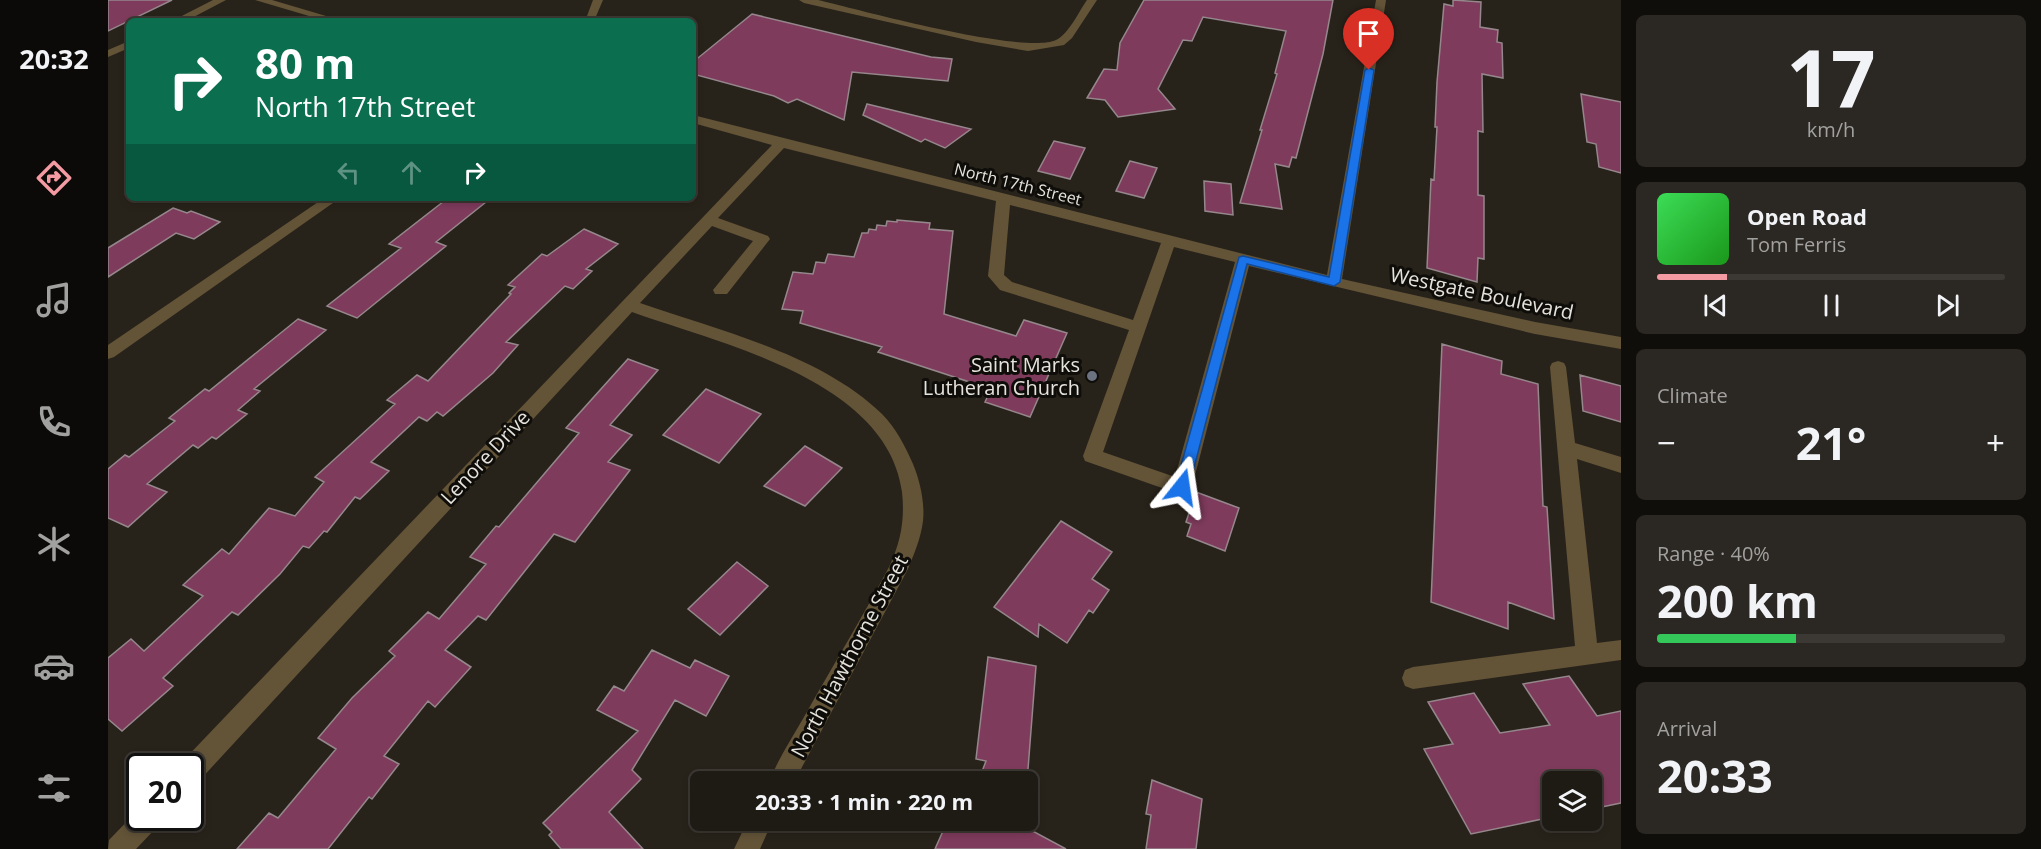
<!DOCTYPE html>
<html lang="en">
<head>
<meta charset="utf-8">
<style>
	:root { --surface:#1e1a14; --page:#2b2722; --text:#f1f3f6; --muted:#a1a1a0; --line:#3c3834; --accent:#f49aa2 }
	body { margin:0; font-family:"Open Sans",sans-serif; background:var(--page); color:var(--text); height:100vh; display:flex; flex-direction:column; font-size:22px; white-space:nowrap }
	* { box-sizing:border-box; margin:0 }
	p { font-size:20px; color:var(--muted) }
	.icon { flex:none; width:33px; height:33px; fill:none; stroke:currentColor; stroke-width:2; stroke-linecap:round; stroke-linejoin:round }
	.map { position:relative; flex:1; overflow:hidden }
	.sheet { display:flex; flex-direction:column; gap:15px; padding:15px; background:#100e0b; width:420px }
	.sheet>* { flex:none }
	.hud { position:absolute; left:18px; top:18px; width:570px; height:183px; border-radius:9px; box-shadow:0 3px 9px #0003,0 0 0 2px var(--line); background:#0b6e4f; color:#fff; overflow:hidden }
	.controls { position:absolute; left:1434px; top:771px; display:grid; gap:12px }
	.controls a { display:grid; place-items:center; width:60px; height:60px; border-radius:9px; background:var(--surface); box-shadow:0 3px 9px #0003,0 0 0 2px var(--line); font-size:30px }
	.speed { position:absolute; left:18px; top:753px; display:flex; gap:12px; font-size:30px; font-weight:700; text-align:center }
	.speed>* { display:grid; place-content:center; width:78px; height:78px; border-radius:50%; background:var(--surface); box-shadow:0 3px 9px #0003,0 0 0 2px var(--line); line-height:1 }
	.speed .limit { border:3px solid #111; border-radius:9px; background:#fff; color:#111 }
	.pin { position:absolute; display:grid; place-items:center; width:51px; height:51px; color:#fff; margin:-62px -26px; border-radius:50% 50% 50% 0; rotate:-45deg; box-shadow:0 0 6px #0007 }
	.pin .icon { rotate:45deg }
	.me { position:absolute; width:66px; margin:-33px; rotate:15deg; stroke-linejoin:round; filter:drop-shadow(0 0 4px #0008) }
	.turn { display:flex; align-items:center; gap:21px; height:126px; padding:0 30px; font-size:27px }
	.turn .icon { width:78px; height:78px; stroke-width:2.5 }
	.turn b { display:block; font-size:42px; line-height:51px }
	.lanes { display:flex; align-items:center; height:57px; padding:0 30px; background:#0003; justify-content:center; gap:30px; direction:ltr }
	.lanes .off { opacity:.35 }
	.big { font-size:45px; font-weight:700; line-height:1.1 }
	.sheet .tile { flex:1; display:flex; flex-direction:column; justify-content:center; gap:9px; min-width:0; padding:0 21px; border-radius:9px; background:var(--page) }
	.sheet .dial { align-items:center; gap:0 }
	.dial b { font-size:78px; line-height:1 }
	.song { display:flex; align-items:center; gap:18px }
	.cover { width:72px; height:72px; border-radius:9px; background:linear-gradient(135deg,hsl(130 70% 55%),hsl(120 70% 35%)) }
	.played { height:6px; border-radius:3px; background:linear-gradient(90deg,var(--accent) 20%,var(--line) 20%) }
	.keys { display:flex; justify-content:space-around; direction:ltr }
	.heat { display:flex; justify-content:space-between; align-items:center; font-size:33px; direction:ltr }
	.charge { height:9px; border-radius:4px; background:linear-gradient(90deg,#34c759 40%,var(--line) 0) }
	.trip { position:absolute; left:582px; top:771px; width:348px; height:60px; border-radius:9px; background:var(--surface); box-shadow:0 3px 9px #0003,0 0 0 2px var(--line); font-weight:700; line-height:60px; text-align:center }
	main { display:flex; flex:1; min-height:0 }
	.tabs { display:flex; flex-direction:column; width:108px; justify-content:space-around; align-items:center; background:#0c0a08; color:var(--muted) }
	.tabs .icon { width:42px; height:42px }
	.tabs .on { color:var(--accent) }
	.tabs b { font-size:27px; color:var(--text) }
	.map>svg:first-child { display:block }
	.building { fill:#7f3b5c; stroke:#95878c; stroke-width:1.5 }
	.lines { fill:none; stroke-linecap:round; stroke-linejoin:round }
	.minor { fill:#635438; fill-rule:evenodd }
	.route { fill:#1a73e8; stroke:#114b97; stroke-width:1.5 }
	.worship-dot { fill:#6b7280; stroke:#0f0d09; stroke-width:2 }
	.labels { text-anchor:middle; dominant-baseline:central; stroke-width:6; stroke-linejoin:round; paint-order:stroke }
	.far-street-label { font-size:16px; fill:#e6e3dd; stroke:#0f0d09 }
	.street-label { font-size:20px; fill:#e6e3dd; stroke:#0f0d09 }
	.poi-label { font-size:20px; fill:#e6e3dd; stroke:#0f0d09; text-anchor:end }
</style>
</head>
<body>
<main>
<nav class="tabs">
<b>20:32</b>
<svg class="icon on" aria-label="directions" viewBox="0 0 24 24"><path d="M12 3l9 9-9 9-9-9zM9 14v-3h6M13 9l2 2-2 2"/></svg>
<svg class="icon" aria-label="music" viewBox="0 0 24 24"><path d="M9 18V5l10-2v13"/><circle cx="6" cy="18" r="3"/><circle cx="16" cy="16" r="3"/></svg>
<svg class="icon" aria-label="phone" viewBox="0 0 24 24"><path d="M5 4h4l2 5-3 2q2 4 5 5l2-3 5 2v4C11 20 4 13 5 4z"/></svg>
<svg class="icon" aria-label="climate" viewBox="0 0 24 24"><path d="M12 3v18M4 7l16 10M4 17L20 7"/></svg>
<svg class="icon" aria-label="car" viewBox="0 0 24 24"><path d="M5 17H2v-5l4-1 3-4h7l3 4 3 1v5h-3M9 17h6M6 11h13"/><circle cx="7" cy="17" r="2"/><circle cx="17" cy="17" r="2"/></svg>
<svg class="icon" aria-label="filters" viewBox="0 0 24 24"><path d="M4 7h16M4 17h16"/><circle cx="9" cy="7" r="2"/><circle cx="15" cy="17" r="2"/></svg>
</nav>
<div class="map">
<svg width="1513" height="849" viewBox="0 0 1513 849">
	<rect width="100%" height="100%" fill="#28231a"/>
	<!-- building -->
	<path class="building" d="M0,0H64L0,31Z
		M1036,0H1225L1215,54L1188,158L1184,157L1181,167L1167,164L1174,209L1132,203L1154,130H1152L1169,74L1167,73L1178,31L1095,17L1084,41L1075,40L1050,89L1067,109L1010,117L997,100L979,98L996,69L1009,70L1012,43Z
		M1345,0L1373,2L1372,27L1390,30L1389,42L1394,43L1395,78L1374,74L1375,132L1370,131V195L1376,196V259L1370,258L1369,282L1319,268L1323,179L1326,180L1329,127H1327L1329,82L1336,4L1345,6Z
		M644,14L823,57L844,59L840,81L744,72L736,120L689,99L680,103L666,96L585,74V62Z
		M1473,94L1513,102V173L1491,167L1488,144L1479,142Z
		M759,104L821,119L863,129L837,148L817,139L813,142L755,115Z
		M946,141L977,148L962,179L930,171Z
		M1022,161L1049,168L1036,198L1008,191Z
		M1096,181L1123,184L1125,215L1097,211Z
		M340,198H383L328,242L338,246L249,318L219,306L293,248L281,244Z
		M65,208L79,213L83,211L112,222L86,239L68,233L0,277V248Z
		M789,220L822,223L821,229L845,231L836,314L908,336L916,320L959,333L922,417L877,402L883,389L770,352L774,347L692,323L695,311L674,309L685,272L705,274L708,262L717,263L720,254L746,257L754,233H760L761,229L768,230L769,225L778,226L779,221L789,222Z
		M476,229L510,244L478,269L484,271L465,289L457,286L398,342L410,345L385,373L335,416L329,412L319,421L311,417L263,462L281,471L252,499L247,497L219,532L216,531L201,548L195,546L172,574L130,615L124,612L55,678L65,686L14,731L0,719V658L23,639L36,651L95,596L75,585L114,549L121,554L161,508L187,516L216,482L207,477L287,404L279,400L309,375L320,381L403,294L401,293L407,287L400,285L434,254L439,256Z
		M190,319L218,330L146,389L152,391L130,410L139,414L108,439L104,437L90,448L85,445L39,484L59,492L20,527L0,518V469L17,455L21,457L67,421L61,418L97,389L101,391Z
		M1334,344L1394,361L1393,374L1430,384L1435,506L1439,507L1446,619L1400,602V629L1323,602Z
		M520,359L550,370L502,425L524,435L500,462L522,470L467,542L446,534L378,620L370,616L337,650L363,667L327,707L320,701L276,756L291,764L264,799L261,797L220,849H129L161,813L170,818L228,749L210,738L244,698L287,656L281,651L320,612L331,619L378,564L362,557L388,526L391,527L471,433L458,428Z
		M1472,375L1513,386V422L1475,411Z
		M598,389L653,414L611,463L555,435Z
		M697,446L734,468L697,506L656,486Z
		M1088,492L1131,508L1117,551L1079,536L1083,524L1078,522Z
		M953,521L1004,552L984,579L1001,590L985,613L981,610L959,643L931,624L930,637L886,607Z
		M629,562L660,586L612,635L580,609Z
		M544,650L582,668L587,660L621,676L598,716L567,700L524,770L533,779L501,812L535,849H453L441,835L444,832L435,823L530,731L489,710L506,686L516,691Z
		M880,657L928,666L919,782H870L878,761L868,759Z
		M1461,676L1489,716L1513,711V803L1484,809V782H1444V817L1363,834L1316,749L1345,744L1320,702L1366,693L1392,733L1442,725L1415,684Z
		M1044,780L1094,799L1088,849H1038L1043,815L1038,814Z
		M854,820H904L958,849H827L839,822L851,828Z"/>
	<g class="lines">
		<!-- minor -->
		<path class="minor" d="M105,0H118L78,21H64Z
			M147,0H164L235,21H218Z
			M485,0H495L486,21H474L479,16Z
			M691,0H710C752,10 916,55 948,40C961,34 971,11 979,0H989L964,38L956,45L920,51L868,42L696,3Z
			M1268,0H1278L1234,279L1427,322L1513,337V349L1427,334L1141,266L1084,487L1081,493L1074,495L977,461L975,456L1021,330L892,290L880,276L888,201L676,148L610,218L660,236L662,239L619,294H607L605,290L645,241L604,226L532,303C612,331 712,354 774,414C788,428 797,446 805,464C812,481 817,503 815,521C813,538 806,554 800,569L686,782H661C670,759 684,738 696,717C724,667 754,618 781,567C793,542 797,519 794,492C779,380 613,344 524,312L91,781L82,784V766H72L73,763L664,145L585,123V115L1219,275ZM902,205L1053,243L1025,320L904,282L896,275ZM1066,247L1127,262L1067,477L995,452Z
			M21,41V48L0,57V50Z
			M216,198H232L6,357L0,359V345Z
			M1450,361L1456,363L1458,367L1467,443L1513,457V473L1469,459L1489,643L1513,640V660L1305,689L1297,686L1294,678L1297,670L1305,667L1467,646L1442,367L1444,363Z
			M31,809L32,818H52L49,827L28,849H0L1,840Z
			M640,820H665L652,849H626Z"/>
	</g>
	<!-- route -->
	<path class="route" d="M1261,68L1266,70L1232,282L1226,286L1139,264L1081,487L1079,491H1069L1067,487L1131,257L1135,256L1221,277L1257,70Z"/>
	<!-- markers -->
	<circle class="worship-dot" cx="984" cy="376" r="6"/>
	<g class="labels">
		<!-- far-street labels -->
		<g class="far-street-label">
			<text transform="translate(910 184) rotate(14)">North 17th Street</text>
		</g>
		<!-- street labels -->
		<g class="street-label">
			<text transform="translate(1374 293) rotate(12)">Westgate Boulevard</text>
			<text transform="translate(377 457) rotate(-47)">Lenore Drive</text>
			<text transform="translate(741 656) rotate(-62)">North Hawthorne Street</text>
		</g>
		<!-- poi labels -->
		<g class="poi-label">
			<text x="972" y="364">Saint Marks<tspan x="972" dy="23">Lutheran Church</tspan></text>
		</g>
	</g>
</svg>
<div class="controls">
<a><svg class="icon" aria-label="layers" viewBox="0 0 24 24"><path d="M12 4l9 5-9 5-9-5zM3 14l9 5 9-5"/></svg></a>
</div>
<div class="speed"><div class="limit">20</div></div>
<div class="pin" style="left:1261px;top:70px;background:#d93025"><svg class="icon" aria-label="arrive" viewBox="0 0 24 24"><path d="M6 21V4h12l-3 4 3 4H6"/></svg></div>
<svg class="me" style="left:1074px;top:487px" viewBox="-20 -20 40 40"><path d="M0-17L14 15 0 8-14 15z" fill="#1a73e8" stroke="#fff" stroke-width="4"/></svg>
<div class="trip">20:33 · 1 min · 220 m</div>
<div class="hud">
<div class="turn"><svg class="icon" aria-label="right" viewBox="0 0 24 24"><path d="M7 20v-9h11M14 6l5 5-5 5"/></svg><div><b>80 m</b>North 17th Street</div></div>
<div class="lanes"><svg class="icon off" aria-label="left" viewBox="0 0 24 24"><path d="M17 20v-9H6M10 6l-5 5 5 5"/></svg><svg class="icon off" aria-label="ahead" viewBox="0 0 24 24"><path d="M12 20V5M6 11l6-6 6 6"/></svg><svg class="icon" aria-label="right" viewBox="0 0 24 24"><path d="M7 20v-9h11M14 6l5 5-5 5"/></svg></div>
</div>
</div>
<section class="sheet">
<div class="tile dial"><b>17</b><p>km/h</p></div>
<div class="tile">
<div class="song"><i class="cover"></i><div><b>Open Road</b><p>Tom Ferris</p></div></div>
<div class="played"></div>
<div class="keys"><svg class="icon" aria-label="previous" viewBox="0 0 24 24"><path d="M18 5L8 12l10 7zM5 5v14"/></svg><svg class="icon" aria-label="pause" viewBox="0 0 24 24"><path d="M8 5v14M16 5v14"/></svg><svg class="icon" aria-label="next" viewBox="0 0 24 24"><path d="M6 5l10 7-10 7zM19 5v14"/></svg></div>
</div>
<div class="tile"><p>Climate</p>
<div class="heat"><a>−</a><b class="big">21°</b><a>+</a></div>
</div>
<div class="tile"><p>Range · 40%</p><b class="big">200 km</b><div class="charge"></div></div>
<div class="tile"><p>Arrival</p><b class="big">20:33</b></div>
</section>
</main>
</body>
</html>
